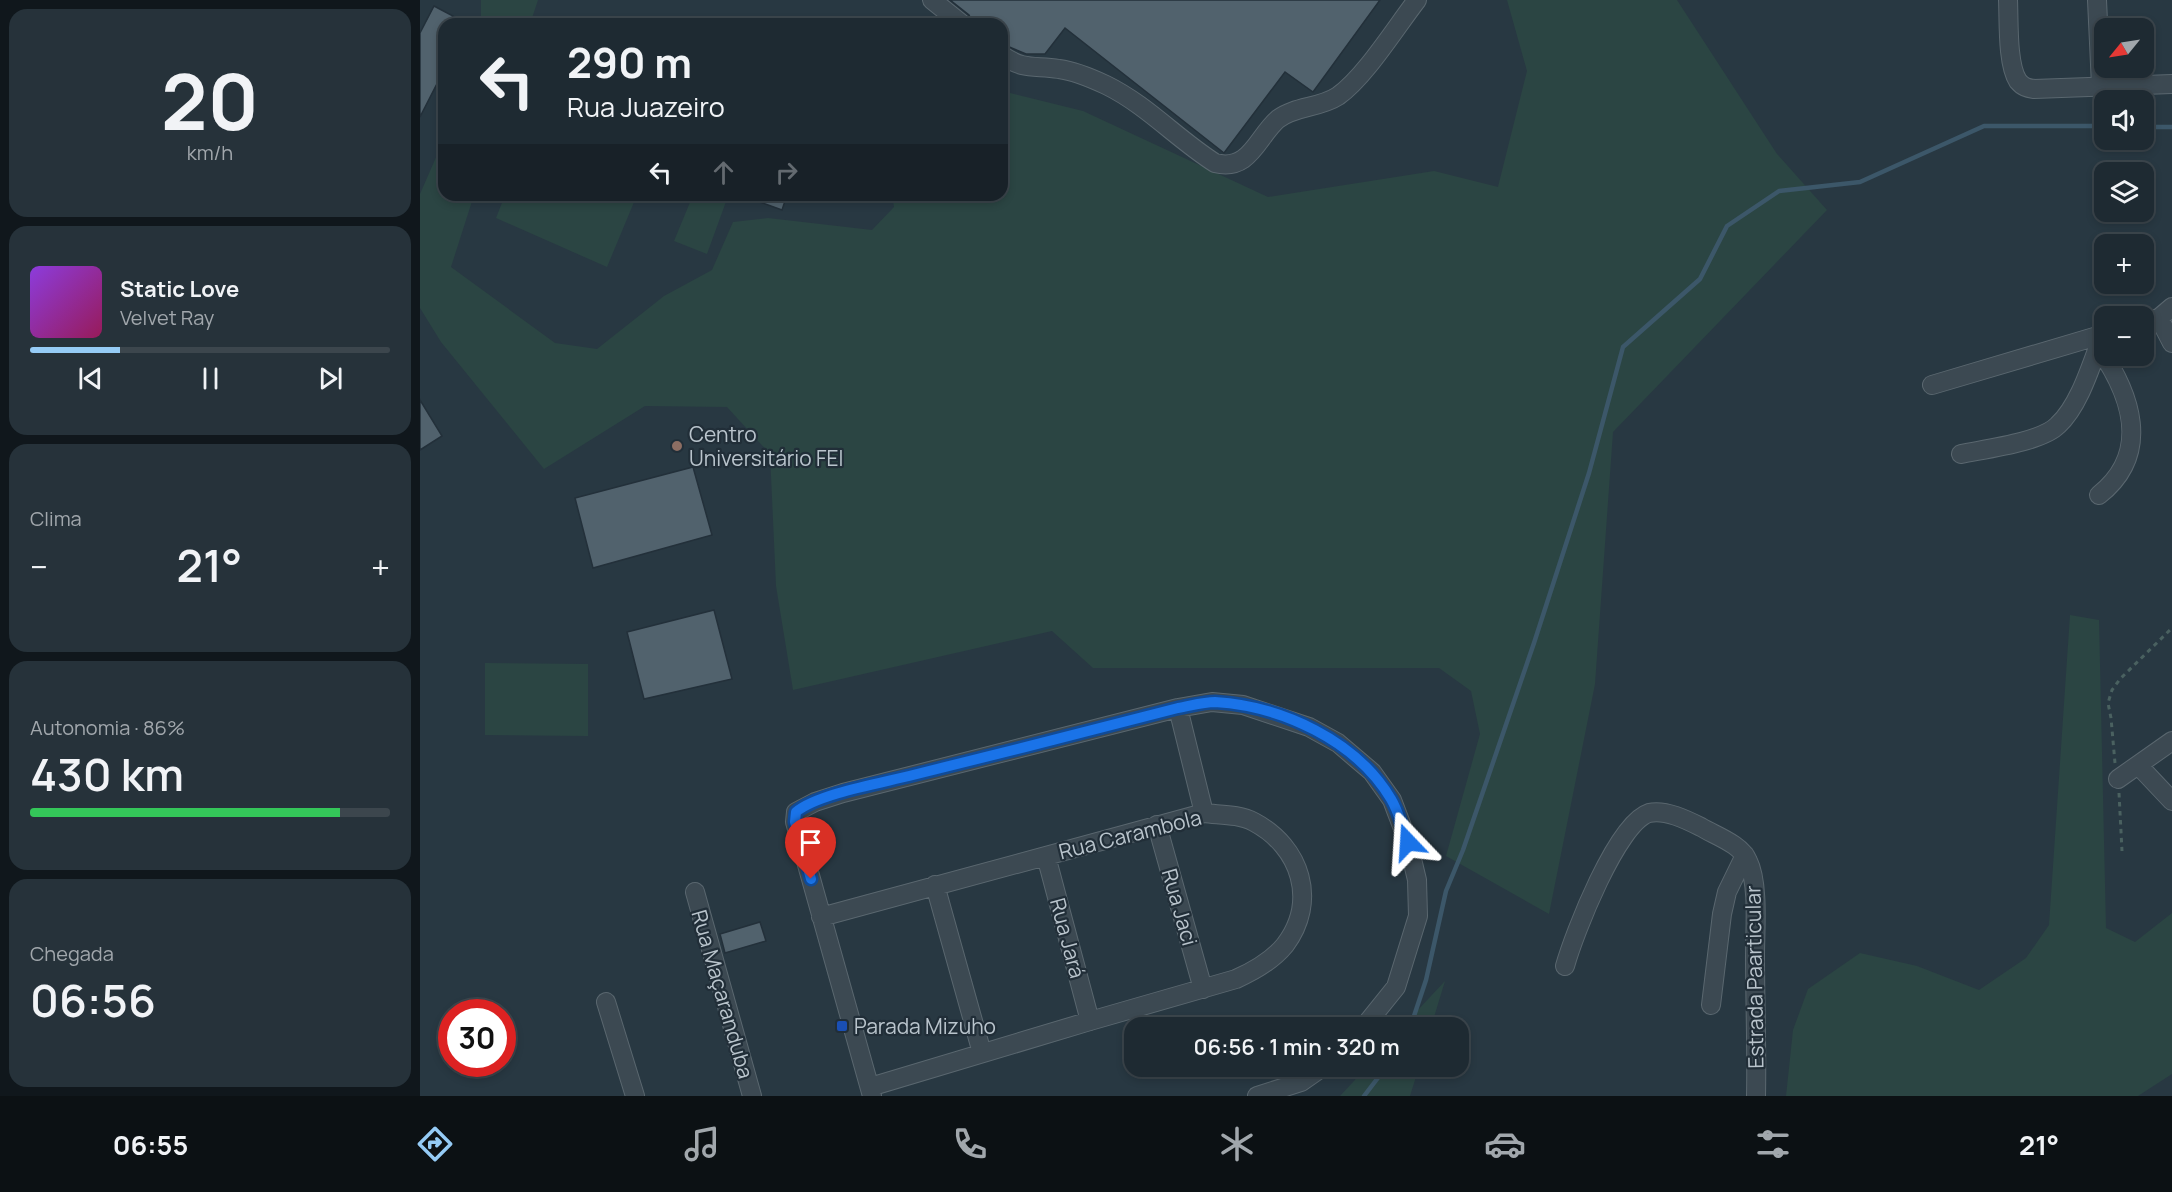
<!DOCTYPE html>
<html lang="pt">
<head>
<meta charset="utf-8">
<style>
	:root { --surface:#1e2a32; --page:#26323a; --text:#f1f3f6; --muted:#a1a7ac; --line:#3c464d; --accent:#95cbf5 }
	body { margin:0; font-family:Manrope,sans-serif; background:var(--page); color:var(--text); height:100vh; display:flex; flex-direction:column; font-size:22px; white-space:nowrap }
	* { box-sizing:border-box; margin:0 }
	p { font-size:20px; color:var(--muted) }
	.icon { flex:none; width:33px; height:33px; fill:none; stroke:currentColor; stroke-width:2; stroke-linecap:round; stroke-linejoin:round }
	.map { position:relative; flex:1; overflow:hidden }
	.side { display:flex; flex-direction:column; gap:9px; padding:9px; background:#10171c; width:420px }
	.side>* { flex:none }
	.banner { position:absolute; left:18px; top:18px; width:570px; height:183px; border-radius:18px; box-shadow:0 3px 9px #0003,0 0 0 2px var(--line); background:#1e2a32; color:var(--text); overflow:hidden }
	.needle { width:39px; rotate:240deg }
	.controls { position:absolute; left:1674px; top:18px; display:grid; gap:12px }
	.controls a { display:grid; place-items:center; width:60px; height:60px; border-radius:12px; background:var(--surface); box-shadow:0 3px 9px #0003,0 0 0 2px var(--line); font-size:30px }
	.speed { position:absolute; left:18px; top:999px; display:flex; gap:12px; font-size:30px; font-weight:700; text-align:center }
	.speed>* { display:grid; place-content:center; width:78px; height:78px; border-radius:50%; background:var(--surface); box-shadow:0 3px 9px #0003,0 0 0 2px var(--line); line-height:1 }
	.speed .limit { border:9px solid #d22; background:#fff; color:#111 }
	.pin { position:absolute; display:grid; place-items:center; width:51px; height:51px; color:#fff; margin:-62px -26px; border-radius:50% 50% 50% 0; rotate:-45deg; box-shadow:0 0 6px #0007 }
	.pin .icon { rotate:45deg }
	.me { position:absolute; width:66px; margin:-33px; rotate:340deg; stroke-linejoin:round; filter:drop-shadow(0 0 4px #0008) }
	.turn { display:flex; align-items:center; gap:21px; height:126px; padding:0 30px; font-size:27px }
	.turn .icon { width:78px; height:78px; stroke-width:2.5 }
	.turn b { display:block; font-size:42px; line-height:51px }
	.lanes { display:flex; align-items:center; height:57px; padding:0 30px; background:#0003; justify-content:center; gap:30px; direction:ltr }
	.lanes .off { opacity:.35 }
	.big { font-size:45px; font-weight:600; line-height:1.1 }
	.side .widget { flex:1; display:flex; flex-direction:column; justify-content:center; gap:9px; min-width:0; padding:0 21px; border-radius:18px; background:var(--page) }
	.side .dial { align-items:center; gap:0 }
	.dial b { font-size:78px; line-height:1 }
	.song { display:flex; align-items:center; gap:18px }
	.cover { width:72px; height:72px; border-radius:9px; background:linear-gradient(135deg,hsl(270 70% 55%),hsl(330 70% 35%)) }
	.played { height:6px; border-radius:3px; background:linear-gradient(90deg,var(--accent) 25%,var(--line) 25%) }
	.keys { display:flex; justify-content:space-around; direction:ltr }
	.heat { display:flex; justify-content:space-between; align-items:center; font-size:33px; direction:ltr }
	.charge { height:9px; border-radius:4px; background:linear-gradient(90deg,#34c759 86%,var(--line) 0) }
	.trip { position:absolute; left:704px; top:1017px; width:345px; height:60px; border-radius:18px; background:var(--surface); box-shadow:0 3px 9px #0003,0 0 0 2px var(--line); font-weight:600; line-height:60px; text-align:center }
	.tab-bar { display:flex; height:96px; justify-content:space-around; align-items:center; background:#0c1114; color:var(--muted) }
	.tab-bar .icon { width:42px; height:42px }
	.tab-bar .current { color:var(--accent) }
	.tab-bar b { font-size:27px; color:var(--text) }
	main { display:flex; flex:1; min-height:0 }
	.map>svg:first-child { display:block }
	.green { fill:#2b4543 }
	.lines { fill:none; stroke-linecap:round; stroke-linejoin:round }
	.stream { stroke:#3c5769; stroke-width:4.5 }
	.building { fill:#51626d; stroke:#23303a; stroke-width:1.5 }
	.minor-casing { stroke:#5a676f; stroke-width:20 }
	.path { stroke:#4a6160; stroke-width:3; stroke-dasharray:4.5 4.5; stroke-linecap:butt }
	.minor { stroke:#3c4952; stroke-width:18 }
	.route-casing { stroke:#114b97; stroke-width:15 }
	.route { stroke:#1a73e8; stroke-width:10 }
	.education-dot { fill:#8d6e63; stroke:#212e38; stroke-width:2 }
	.transit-dot { fill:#1a4fb4; stroke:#212e38; stroke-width:2 }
	.labels { text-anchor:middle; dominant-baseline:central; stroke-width:4.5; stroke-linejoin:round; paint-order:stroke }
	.poi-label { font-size:21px; fill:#b9c4cc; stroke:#212e38; text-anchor:start }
	.street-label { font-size:21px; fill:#b9c4cc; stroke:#212e38 }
</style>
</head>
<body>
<main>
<section class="side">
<div class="widget dial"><b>20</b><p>km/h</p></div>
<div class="widget">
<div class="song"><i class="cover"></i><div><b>Static Love</b><p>Velvet Ray</p></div></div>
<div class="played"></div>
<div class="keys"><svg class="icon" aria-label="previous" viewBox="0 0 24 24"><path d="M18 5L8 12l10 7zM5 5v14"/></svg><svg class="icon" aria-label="pause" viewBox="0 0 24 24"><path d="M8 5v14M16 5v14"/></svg><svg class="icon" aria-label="next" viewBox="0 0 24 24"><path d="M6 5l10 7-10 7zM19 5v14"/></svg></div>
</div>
<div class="widget"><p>Clima</p>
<div class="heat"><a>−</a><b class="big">21°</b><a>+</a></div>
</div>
<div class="widget"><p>Autonomia · 86%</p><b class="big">430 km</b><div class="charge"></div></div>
<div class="widget"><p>Chegada</p><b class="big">06:56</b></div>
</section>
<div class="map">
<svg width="1752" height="1096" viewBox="0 0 1752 1096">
	<rect width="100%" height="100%" fill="#283842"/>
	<!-- green -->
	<path class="green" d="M61,0H118L110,24H61Z
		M1087,0H1257L1357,154L1407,210L1193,432L1175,684L1129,914L1026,856L1060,734L1051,691L1019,668H673L632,631L373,690L356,586L350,454L307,407L225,406L124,469L21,342L0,308V194L24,139V195H54L31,267L135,343L177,349L244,296L292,270L313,222L348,218L452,230L474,207L472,195H582V91L663,111L848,197L1014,171L1078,187L1107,71Z
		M85,195H217L187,267L76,218Z
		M273,195H296L307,199L287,254L254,241Z
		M1650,615L1679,620L1686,928L1715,942L1752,913V1074L1718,1096H1366L1373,1030L1388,989L1440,953L1497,966L1559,990L1606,958L1629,925Z
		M65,663L168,664V736L65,735Z
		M1025,981L1011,1027H982Z
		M947,1067H999L990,1096H920Z"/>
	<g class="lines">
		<!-- stream -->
		<path class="stream" d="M1724,127H1752
			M990,1028L1006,980L1026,891L1043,850L1114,643L1169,473L1203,347L1280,279L1307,226L1359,191L1440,182L1564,126H1684
			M944,1096L967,1066"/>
	</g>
	<!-- building -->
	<path class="building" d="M530,0H960L893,92L865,72L804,153L645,28L625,54H606L582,44V24H553L549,15Z
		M14,6L33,16L28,24H24V32L19,42L24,45V70L0,117V33Z
		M327,195H367L362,210L326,197Z
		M0,400L22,436L0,450Z
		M273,467L292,535L173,568L155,498Z
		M294,610L312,679L224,699L207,632Z
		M340,922L346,941L305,953L300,934Z"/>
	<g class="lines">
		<defs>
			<path id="minor" d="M512,0L542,24
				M1588,0C1589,21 1587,64 1598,81C1603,87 1607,88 1614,89L1752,84
				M1677,0L1681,86
				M582,55C604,71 615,65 639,69C655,71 671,78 686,85C727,105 757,139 795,163C830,172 837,137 858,119C875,106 900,108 918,96C945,77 976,27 997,0
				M1739,318L1752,343
				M1724,322L1739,318L1752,307
				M1678,347C1711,394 1732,453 1679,495
				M1512,385L1684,334
				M1541,454C1565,449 1622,442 1638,425C1660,405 1672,362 1683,334
				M758,708L784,813
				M1718,765L1752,801
				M1698,779L1752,741
				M737,825L783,989
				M626,856L670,1021
				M515,885L562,1053
				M275,892L332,1096
				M401,917L784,813C800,815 819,814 834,822C881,847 898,901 865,945C852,961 834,971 816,979L670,1021L450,1087
				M1145,966C1154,934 1197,823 1229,813C1245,809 1267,820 1281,827C1296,836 1321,844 1328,861C1339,883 1335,930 1335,955C1335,1002 1337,1049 1336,1096
				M186,1002L215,1096
				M1291,1005L1302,914L1307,892L1325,855
				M452,1096L375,822L376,812L395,802L423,793L758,708L792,702L823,705L889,727L918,743L952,772L972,800L988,842L997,880L998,916L976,987L943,1028
				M837,1096L881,1082L904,1066"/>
		</defs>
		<!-- minor casing -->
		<use href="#minor" class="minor-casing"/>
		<!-- path -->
		<path class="path" d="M18,105L24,107
			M1695,763L1691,718L1688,703L1692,690L1700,679L1752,628
			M1699,793L1702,851"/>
		<!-- minor -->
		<use href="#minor" class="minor"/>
	</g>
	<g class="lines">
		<defs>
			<path id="route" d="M391,879L375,822L376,812C397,794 461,783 489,776C579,754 668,731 758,708C770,706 783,702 795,702C861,706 936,740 971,799C979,812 982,828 988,842"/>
		</defs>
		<!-- route casing -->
		<use href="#route" class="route-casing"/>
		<!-- route -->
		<use href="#route" class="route"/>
	</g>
	<!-- markers -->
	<circle class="education-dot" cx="257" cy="446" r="6"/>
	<rect class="transit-dot" x="416" y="1020" width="12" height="12" rx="3"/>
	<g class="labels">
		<!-- poi labels -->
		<g class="poi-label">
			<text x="269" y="434">Centro<tspan x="269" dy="24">Universitário FEI</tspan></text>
			<text x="434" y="1026">Parada Mizuho</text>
		</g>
		<!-- street labels -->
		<g class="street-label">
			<text transform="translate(710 834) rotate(-14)">Rua Carambola</text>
			<text transform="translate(760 907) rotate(74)">Rua Jaci</text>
			<text transform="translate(648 938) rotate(75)">Rua Jará</text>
			<text transform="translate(1334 977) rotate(-91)">Estrada Paarticular</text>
			<text transform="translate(303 994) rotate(74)">Rua Maçaranduba</text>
		</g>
	</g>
</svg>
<div class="controls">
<a><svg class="needle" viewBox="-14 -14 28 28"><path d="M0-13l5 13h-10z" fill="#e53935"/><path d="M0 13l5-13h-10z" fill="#a1a7ac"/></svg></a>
<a><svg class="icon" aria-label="sound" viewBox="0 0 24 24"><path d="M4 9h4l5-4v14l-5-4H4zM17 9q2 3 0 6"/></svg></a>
<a><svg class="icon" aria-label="layers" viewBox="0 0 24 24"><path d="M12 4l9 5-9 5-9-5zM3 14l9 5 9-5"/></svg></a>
<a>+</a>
<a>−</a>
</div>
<div class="speed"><div class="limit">30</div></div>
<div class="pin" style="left:391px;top:879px;background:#d93025"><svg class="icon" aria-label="arrive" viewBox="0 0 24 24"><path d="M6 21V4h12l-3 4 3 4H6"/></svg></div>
<svg class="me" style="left:988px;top:842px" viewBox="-20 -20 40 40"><path d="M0-17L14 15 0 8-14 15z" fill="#1a73e8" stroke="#fff" stroke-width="4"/></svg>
<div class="trip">06:56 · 1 min · 320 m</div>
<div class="banner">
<div class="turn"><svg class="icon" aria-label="left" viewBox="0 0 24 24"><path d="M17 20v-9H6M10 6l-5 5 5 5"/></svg><div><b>290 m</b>Rua Juazeiro</div></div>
<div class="lanes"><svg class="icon" aria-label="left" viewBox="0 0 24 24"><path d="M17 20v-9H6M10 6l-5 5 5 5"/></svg><svg class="icon off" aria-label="ahead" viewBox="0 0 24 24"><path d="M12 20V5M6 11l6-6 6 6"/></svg><svg class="icon off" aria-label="right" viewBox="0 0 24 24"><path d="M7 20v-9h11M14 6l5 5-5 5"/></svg></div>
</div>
</div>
</main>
<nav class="tab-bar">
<b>06:55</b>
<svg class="icon current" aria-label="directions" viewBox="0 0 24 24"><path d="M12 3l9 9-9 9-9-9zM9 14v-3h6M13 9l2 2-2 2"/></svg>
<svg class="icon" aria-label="music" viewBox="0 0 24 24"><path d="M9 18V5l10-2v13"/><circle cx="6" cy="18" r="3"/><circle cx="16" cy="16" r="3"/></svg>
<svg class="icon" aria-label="phone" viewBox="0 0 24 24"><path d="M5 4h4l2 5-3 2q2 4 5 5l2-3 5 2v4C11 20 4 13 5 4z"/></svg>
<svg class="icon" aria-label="climate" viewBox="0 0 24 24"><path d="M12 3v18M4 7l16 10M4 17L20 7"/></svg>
<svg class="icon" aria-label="car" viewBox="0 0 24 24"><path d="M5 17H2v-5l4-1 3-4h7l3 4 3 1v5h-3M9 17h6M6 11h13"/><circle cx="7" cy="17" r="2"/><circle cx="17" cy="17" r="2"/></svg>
<svg class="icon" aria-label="filters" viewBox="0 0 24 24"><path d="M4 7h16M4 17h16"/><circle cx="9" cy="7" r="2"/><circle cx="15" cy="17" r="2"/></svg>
<b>21°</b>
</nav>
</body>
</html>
